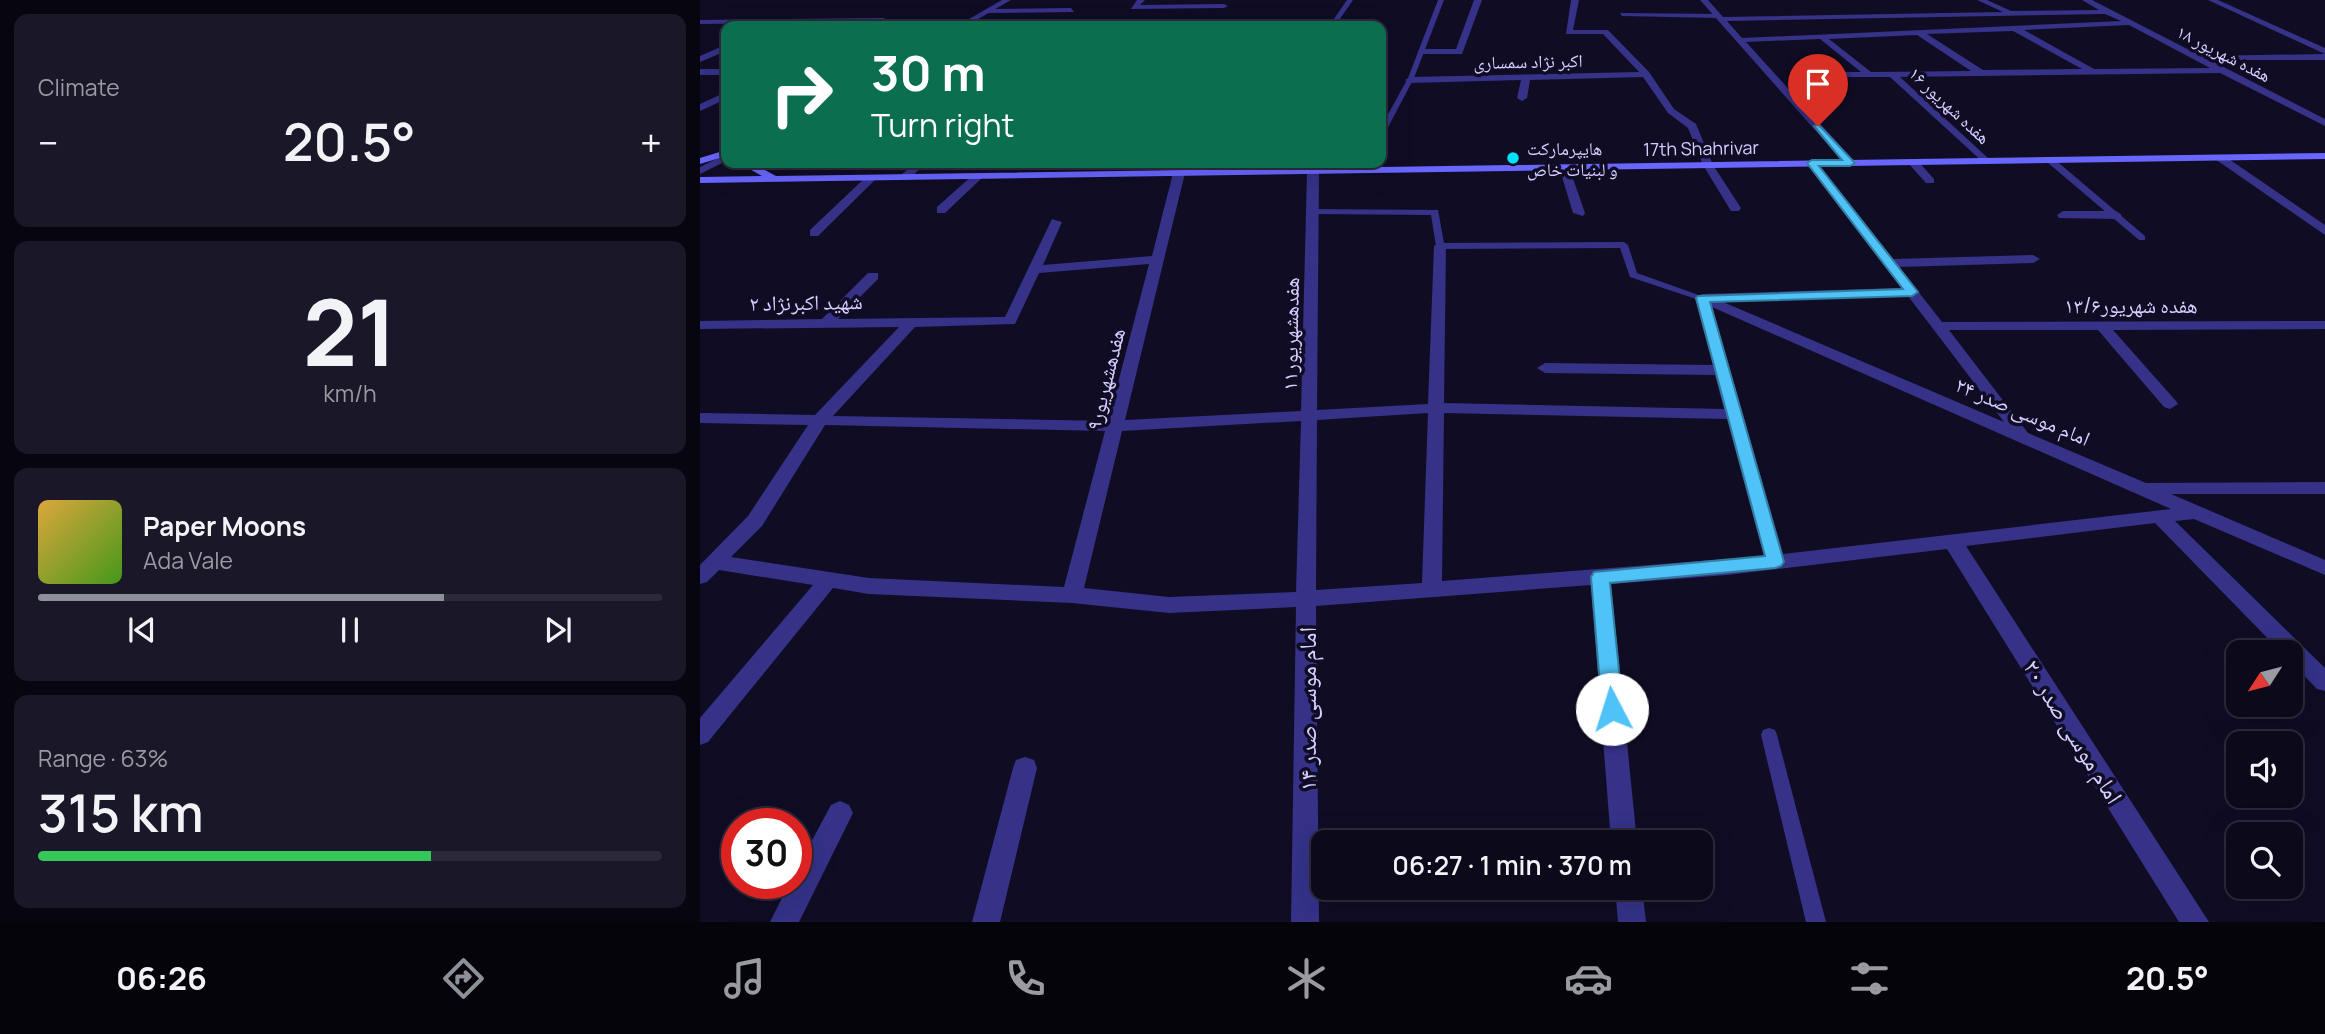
<!DOCTYPE html>
<html lang="en">
<head>
<meta charset="utf-8">
<style>
	:root { --surface:#0c091b; --page:#1a1728; --text:#f1f3f6; --muted:#9a9aa3; --line:#2c2a3a; --accent:#8c9099 }
	body { margin:0; font-family:Manrope,"Noto Naskh Arabic",sans-serif; background:var(--page); color:var(--text); height:100vh; display:flex; flex-direction:column; font-size:26px; white-space:nowrap }
	* { box-sizing:border-box; margin:0 }
	p { font-size:23px; color:var(--muted) }
	.icon { flex:none; width:38px; height:38px; fill:none; stroke:currentColor; stroke-width:2; stroke-linecap:round; stroke-linejoin:round }
	.map { position:relative; flex:1; overflow:hidden }
	.sheet { display:flex; flex-direction:column; gap:14px; padding:14px; background:#07050f; width:700px }
	.sheet>* { flex:none }
	.banner { position:absolute; left:21px; top:21px; width:665px; height:147px; border-radius:14px; box-shadow:0 7px 28px #0002,0 0 0 2px var(--line); background:#0b6e4f; color:#fff; overflow:hidden }
	.needle { width:46px; rotate:234deg }
	.controls { position:absolute; left:1526px; top:640px; display:grid; gap:14px }
	.controls a { display:grid; place-items:center; width:77px; height:77px; border-radius:14px; background:var(--surface); box-shadow:0 7px 28px #0002,0 0 0 2px var(--line); font-size:35px }
	.speed { position:absolute; left:21px; top:808px; display:flex; gap:14px; font-size:35px; font-weight:700; text-align:center }
	.speed>* { display:grid; place-content:center; width:91px; height:91px; border-radius:50%; background:var(--surface); box-shadow:0 7px 28px #0002,0 0 0 2px var(--line); line-height:1 }
	.speed .limit { border:10px solid #d22; background:#fff; color:#111 }
	.pin { position:absolute; display:grid; place-items:center; width:60px; height:60px; color:#fff; margin:-72px -30px; border-radius:50% 50% 50% 0; rotate:-45deg; box-shadow:0 0 7px #0007 }
	.pin .icon { rotate:45deg }
	.me { position:absolute; width:77px; margin:-38px; rotate:355deg; stroke-linejoin:round; filter:drop-shadow(0 0 5px #0008) }
	.turn { display:flex; align-items:center; gap:24px; height:147px; padding:0 35px; font-size:32px }
	.turn .icon { width:91px; height:91px; stroke-width:2.5 }
	.turn b { display:block; font-size:49px; line-height:60px }
	.big { font-size:52px; font-weight:600; line-height:1.1 }
	.sheet .card { flex:1; display:flex; flex-direction:column; justify-content:center; gap:10px; min-width:0; padding:0 24px; border-radius:14px; background:var(--page) }
	.sheet .dial { align-items:center; gap:0 }
	.dial b { font-size:91px; line-height:1 }
	.song { display:flex; align-items:center; gap:21px }
	.cover { width:84px; height:84px; border-radius:10px; background:linear-gradient(135deg,hsl(40 70% 55%),hsl(100 70% 35%)) }
	.played { height:7px; border-radius:4px; background:linear-gradient(90deg,var(--accent) 65%,var(--line) 65%) }
	.keys { display:flex; justify-content:space-around; direction:ltr }
	.heat { display:flex; justify-content:space-between; align-items:center; font-size:38px; direction:ltr }
	.charge { height:10px; border-radius:5px; background:linear-gradient(90deg,#34c759 63%,var(--line) 0) }
	.trip { position:absolute; left:611px; top:830px; width:402px; height:70px; border-radius:14px; background:var(--surface); box-shadow:0 7px 28px #0002,0 0 0 2px var(--line); font-weight:600; line-height:70px; text-align:center }
	.tab-bar { display:flex; height:112px; justify-content:space-around; align-items:center; background:#05040b; color:var(--muted) }
	.tab-bar .icon { width:49px; height:49px }
	.tab-bar .on { color:var(--accent) }
	.tab-bar b { font-size:32px; color:var(--text) }
	main { display:flex; flex:1; min-height:0 }
	.map>svg:first-child { display:block }
	.lines { fill:none; stroke-linecap:round; stroke-linejoin:round }
	.service { fill:#353288; fill-rule:evenodd }
	.minor { fill:#353288; fill-rule:evenodd }
	.tertiary { fill:#353288; fill-rule:evenodd }
	.secondary { fill:#6966ff; fill-rule:evenodd }
	.route { fill:#4fc3f7; stroke:#337fa1; stroke-width:2 }
	.poi-dot { fill:#00e2fa; stroke:#100c24; stroke-width:2.5 }
	.labels { text-anchor:middle; dominant-baseline:central; stroke-width:7; stroke-linejoin:round; paint-order:stroke }
	.far-street-label { font-size:18px; fill:#d4cfff; stroke:#100c24 }
	.far-poi-label { font-size:18px; fill:#d4cfff; stroke:#100c24; text-anchor:start }
	.street-label { font-size:21px; fill:#d4cfff; stroke:#100c24 }
	.near-street-label { font-size:24px; fill:#d4cfff; stroke:#100c24 }
</style>
</head>
<body>
<main>
<section class="sheet">
<div class="card"><p>Climate</p>
<div class="heat"><a>−</a><b class="big">20.5°</b><a>+</a></div>
</div>
<div class="card dial"><b>21</b><p>km/h</p></div>
<div class="card">
<div class="song"><i class="cover"></i><div><b>Paper Moons</b><p>Ada Vale</p></div></div>
<div class="played"></div>
<div class="keys"><svg class="icon" aria-label="previous" viewBox="0 0 24 24"><path d="M18 5L8 12l10 7zM5 5v14"/></svg><svg class="icon" aria-label="pause" viewBox="0 0 24 24"><path d="M8 5v14M16 5v14"/></svg><svg class="icon" aria-label="next" viewBox="0 0 24 24"><path d="M6 5l10 7-10 7zM19 5v14"/></svg></div>
</div>
<div class="card"><p>Range · 63%</p><b class="big">315 km</b><div class="charge"></div></div>
</section>
<div class="map">
<svg width="1625" height="922" viewBox="0 0 1625 922">
	<rect width="100%" height="100%" fill="#100c24"/>
	<g class="lines">
		<!-- service -->
		<path class="service" d="M647,0H653L635,26H629Z
			M738,0H744L714,78L685,133L681,135V127L708,78Z
			M920,13L1019,14L1022,16L1019,18L922,16Z
			M1347,158H1353L1445,236V240H1439L1347,162Z
			M660,163H668L663,172H660L656,170Z
			M612,209L738,210L744,243L924,242L928,245L937,273L1007,298L1005,300H999L930,277L920,248L740,249L736,246L731,215L609,214L608,212Z
			M1069,728L1075,730L1077,735L1126,922H1106L1061,735L1063,730Z"/>
		<!-- minor -->
		<path class="minor" d="M437,0H445L440,5L524,4L528,6L524,8L431,9Z
			M774,0H782L762,54H718L721,49H756Z
			M871,0H879L873,30H908L949,72L974,109L996,124L1013,165L1041,208L1039,211H1031L1003,165L988,128L968,113L943,77L830,80L827,98L822,101L817,98L821,80L710,83L705,80L710,77L939,72L903,34H866Z
			M1000,0H1008L1023,17L1303,12L1277,0H1287L1311,11L1399,10L1382,0H1392L1501,56L1625,54V60H1510L1625,119V126L1520,73L1200,77L1289,159V163L1285,164L1190,77H1123V73L1126,72H1161L1120,39L1046,42L1154,161V165H1146ZM1405,14L1421,21L1042,38L1027,21ZM1429,25L1510,68L1394,69L1324,30ZM1313,31L1382,69L1283,70L1227,34ZM1217,35L1271,71L1171,72L1129,39Z
			M1508,0H1518L1625,48V54Z
			M371,8L374,12L288,13L284,11L288,9Z
			M184,18L187,22L176,26H166L172,22L0,24V20Z
			M23,46H26V51L0,62V56Z
			M0,69H26V75H0Z
			M26,92V99L0,111V104Z
			M1515,155H1523L1625,225V235L1515,159Z
			M1112,160L1116,161L1193,259L1333,255L1340,259L1333,263L1199,267L1242,322L1625,321V329L1413,330L1476,401L1478,404L1470,409L1464,407L1398,330H1249L1328,433L1446,483L1625,482V494H1471L1625,560V575L1494,519L1475,521L1625,668V691L1617,689L1591,662V653H1582L1455,523L1266,546L1509,922H1479L1247,549L1027,575L911,584L937,842H911L891,585L616,606L619,922H591L596,607L469,613L372,603L169,594L133,588L8,742L0,745V718L113,585L19,570L7,582L0,584V565L48,516L108,425L0,423V413L115,415L199,327L0,329V321L122,319L168,273H178V279L138,319L305,317L352,219L362,222L343,265L452,256L473,173L479,170L485,173L425,420L601,411L607,171L613,168L619,171L617,410L728,404L734,246L740,242L746,246L744,403L1024,409L1015,375L845,373L837,368L845,363L1013,365L995,298L1002,294L1202,288L1108,165V161ZM449,264L408,421L133,416L215,327L315,324L339,273ZM1208,296L1304,422L1023,302ZM1012,307L1471,509L1083,554ZM728,413L722,583L616,590L617,420ZM744,413L1027,419L1064,556L742,581ZM601,421L596,592L469,597L384,588L422,431ZM125,425L405,431L364,587L169,578L31,557L62,526Z
			M1209,160H1217L1234,179V183H1226L1209,164Z
			M215,163H226L209,179H201V175Z
			M552,163H562L559,174L549,172Z
			M864,164L869,167L885,213L883,216L873,213L859,167Z
			M274,174L284,176L245,213H237V207Z
			M168,175L178,177L118,236H110V230Z
			M1363,211H1416L1422,215L1416,219L1359,218L1357,215Z
			M325,757L334,760L337,768L300,922H272L313,768L316,760Z
			M140,801L149,805L153,813L99,922H70L89,884H96V870L131,805Z
			M915,887H942L946,922H918Z"/>
		<!-- tertiary -->
		<path class="tertiary" d="M302,0H311L266,26H257Z
			M26,154V161L0,174V167Z"/>
		<!-- secondary -->
		<path class="secondary" d="M26,150V156L0,164V158Z
			M1625,153V159L0,183V177L62,176L39,163H52L76,176Z"/>
	</g>
	<!-- route -->
	<path class="route" d="M1118,124L1155,163L1150,166H1119L1218,292L1212,296L1010,302L1084,562L1081,566L1075,568L910,583L923,709L920,716L912,718L905,716L902,709L891,577L894,572L1065,556L996,298L998,296L1203,289L1107,163L1112,160H1142L1114,126Z"/>
	<!-- markers -->
	<circle class="poi-dot" cx="813" cy="158" r="7"/>
	<g class="labels">
		<!-- far-street labels -->
		<g class="far-street-label">
			<text transform="translate(1524 53) rotate(27)">هفده شهریور ۱۸</text>
			<text transform="translate(828 61) rotate(-1)">اکبر نژاد سمساری</text>
			<text transform="translate(1250 105) rotate(43)">هفده شهریور ۱۶</text>
			<text transform="translate(1001 148) rotate(-1)">17th Shahrivar</text>
		</g>
		<!-- far-poi labels -->
		<g class="far-poi-label">
			<text x="827" y="148">هایپرمارکت<tspan x="827" dy="21">و لبنیات خاص</tspan></text>
		</g>
		<!-- street labels -->
		<g class="street-label">
			<text transform="translate(106 302) rotate(-1)">شهید اکبرنژاد ۲</text>
			<text x="1431" y="305">هفده شهریور۱۳/۶</text>
			<text transform="translate(590 334) rotate(-89)">هفدهشهریور۱۱</text>
			<text transform="translate(405 379) rotate(-76)">هفدهشهریور۹</text>
			<text transform="translate(1323 411) rotate(23)">امام موسی صدر ۲۴</text>
		</g>
		<!-- near-street labels -->
		<g class="near-street-label">
			<text transform="translate(606 709) rotate(-90)">امام موسی صدر ۱۴</text>
			<text transform="translate(1374 731) rotate(58)">امام موسی صدر ۲۰</text>
		</g>
	</g>
</svg>
<div class="controls">
<a><svg class="needle" viewBox="-14 -14 28 28"><path d="M0-13l5 13h-10z" fill="#e53935"/><path d="M0 13l5-13h-10z" fill="#9a9aa3"/></svg></a>
<a><svg class="icon" aria-label="sound" viewBox="0 0 24 24"><path d="M4 9h4l5-4v14l-5-4H4zM17 9q2 3 0 6"/></svg></a>
<a><svg class="icon" aria-label="search" viewBox="0 0 24 24"><circle cx="10" cy="10" r="6"/><path d="M15 15l6 6"/></svg></a>
</div>
<div class="speed"><div class="limit">30</div></div>
<div class="pin" style="left:1118px;top:126px;background:#d93025"><svg class="icon" aria-label="arrive" viewBox="0 0 24 24"><path d="M6 21V4h12l-3 4 3 4H6"/></svg></div>
<svg class="me" style="left:912px;top:709px" viewBox="-20 -20 40 40"><circle r="19" fill="#fff"/><path d="M0-13L10 11 0 6-10 11z" fill="#4fc3f7"/></svg>
<div class="trip">06:27 · 1 min · 370 m</div>
<div class="banner">
<div class="turn"><svg class="icon" aria-label="right" viewBox="0 0 24 24"><path d="M7 20v-9h11M14 6l5 5-5 5"/></svg><div><b>30 m</b>Turn right</div></div>
</div>
</div>
</main>
<nav class="tab-bar">
<b>06:26</b>
<svg class="icon on" aria-label="directions" viewBox="0 0 24 24"><path d="M12 3l9 9-9 9-9-9zM9 14v-3h6M13 9l2 2-2 2"/></svg>
<svg class="icon" aria-label="music" viewBox="0 0 24 24"><path d="M9 18V5l10-2v13"/><circle cx="6" cy="18" r="3"/><circle cx="16" cy="16" r="3"/></svg>
<svg class="icon" aria-label="phone" viewBox="0 0 24 24"><path d="M5 4h4l2 5-3 2q2 4 5 5l2-3 5 2v4C11 20 4 13 5 4z"/></svg>
<svg class="icon" aria-label="climate" viewBox="0 0 24 24"><path d="M12 3v18M4 7l16 10M4 17L20 7"/></svg>
<svg class="icon" aria-label="car" viewBox="0 0 24 24"><path d="M5 17H2v-5l4-1 3-4h7l3 4 3 1v5h-3M9 17h6M6 11h13"/><circle cx="7" cy="17" r="2"/><circle cx="17" cy="17" r="2"/></svg>
<svg class="icon" aria-label="filters" viewBox="0 0 24 24"><path d="M4 7h16M4 17h16"/><circle cx="9" cy="7" r="2"/><circle cx="15" cy="17" r="2"/></svg>
<b>20.5°</b>
</nav>
</body>
</html>
